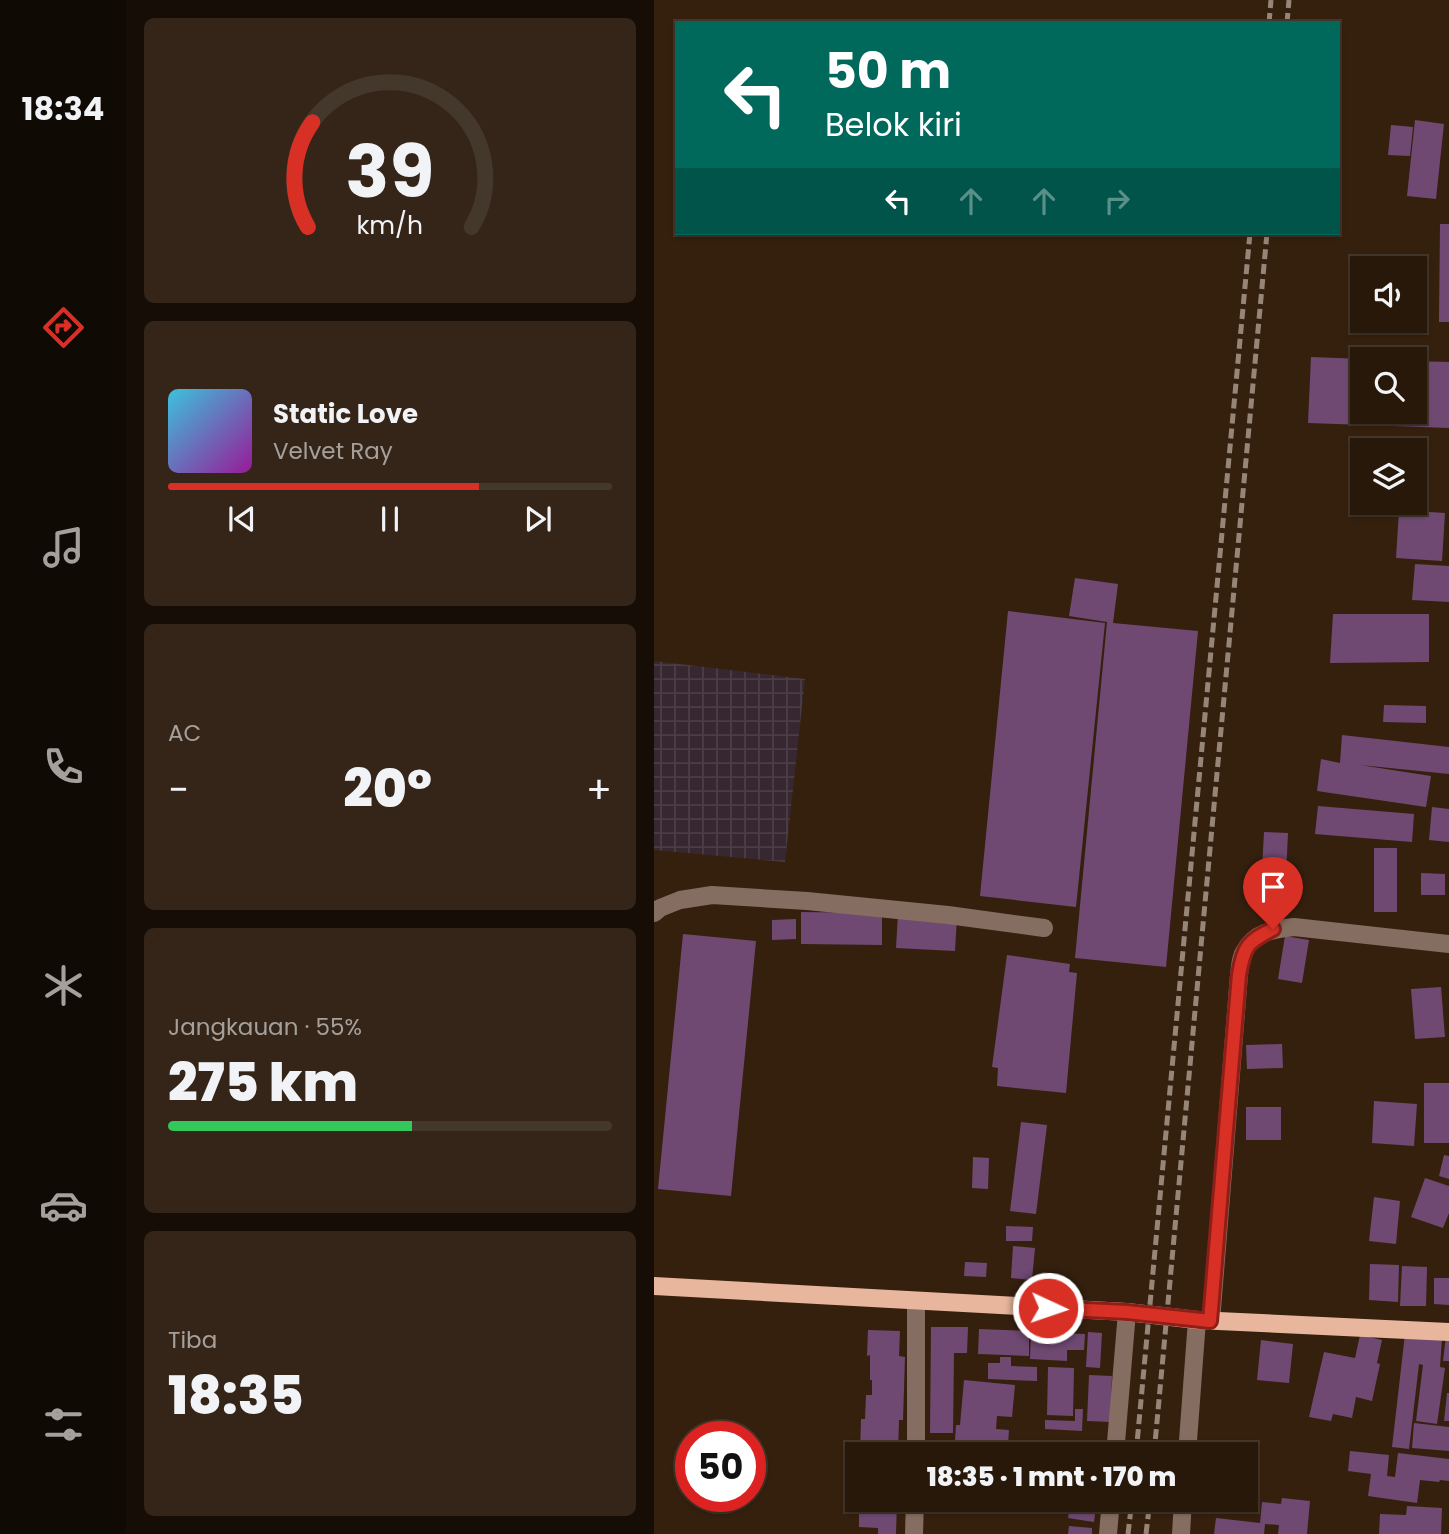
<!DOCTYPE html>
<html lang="id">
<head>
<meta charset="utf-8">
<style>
	:root { --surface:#28180a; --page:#342518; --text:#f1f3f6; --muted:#a5a09c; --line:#44372b; --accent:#d93025 }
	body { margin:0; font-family:Poppins,sans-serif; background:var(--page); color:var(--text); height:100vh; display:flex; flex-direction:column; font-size:26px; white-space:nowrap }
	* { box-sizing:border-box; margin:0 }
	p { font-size:23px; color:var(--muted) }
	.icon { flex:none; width:38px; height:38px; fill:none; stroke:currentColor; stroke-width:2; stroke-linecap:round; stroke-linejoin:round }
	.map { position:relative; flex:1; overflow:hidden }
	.details { display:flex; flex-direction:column; gap:18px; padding:18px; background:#160d06; width:528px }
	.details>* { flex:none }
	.banner { position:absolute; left:21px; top:21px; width:665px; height:214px; border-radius:0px; box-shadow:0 2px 5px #0004,0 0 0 2px var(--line); background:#00695c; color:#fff; overflow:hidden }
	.controls { position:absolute; left:696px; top:256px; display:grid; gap:14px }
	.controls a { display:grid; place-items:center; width:77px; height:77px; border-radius:0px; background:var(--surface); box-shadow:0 2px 5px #0004,0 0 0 2px var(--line); font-size:35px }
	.speed { position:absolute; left:21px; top:1421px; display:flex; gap:14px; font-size:35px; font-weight:700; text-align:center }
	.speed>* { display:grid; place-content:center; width:91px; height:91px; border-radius:50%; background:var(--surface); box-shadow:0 2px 5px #0004,0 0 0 2px var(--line); line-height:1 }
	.speed .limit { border:10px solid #d22; background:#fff; color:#111 }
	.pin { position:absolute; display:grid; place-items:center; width:60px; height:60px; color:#fff; margin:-72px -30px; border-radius:50% 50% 50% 0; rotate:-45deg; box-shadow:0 0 7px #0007 }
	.pin .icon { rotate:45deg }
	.me { position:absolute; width:77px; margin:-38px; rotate:93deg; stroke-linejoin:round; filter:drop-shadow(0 0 5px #0008) }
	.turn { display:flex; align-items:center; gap:24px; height:147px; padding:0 35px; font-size:32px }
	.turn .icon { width:91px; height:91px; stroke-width:2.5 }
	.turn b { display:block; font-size:49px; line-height:60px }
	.lanes { display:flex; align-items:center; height:66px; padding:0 35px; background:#0003; justify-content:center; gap:35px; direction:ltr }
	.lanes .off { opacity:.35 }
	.big { font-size:52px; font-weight:800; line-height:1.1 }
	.details .card { flex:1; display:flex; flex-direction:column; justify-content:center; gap:10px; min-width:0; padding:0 24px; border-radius:10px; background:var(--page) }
	.details .dial { align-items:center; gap:0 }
	.dial svg { height:182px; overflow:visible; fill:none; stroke:var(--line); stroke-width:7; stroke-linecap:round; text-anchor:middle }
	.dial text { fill:var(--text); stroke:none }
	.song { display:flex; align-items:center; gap:21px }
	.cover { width:84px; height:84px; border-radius:10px; background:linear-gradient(135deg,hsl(190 70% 55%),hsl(300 70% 35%)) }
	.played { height:7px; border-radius:4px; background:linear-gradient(90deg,var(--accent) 70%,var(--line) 70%) }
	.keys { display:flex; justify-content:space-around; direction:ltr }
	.heat { display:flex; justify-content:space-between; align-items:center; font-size:38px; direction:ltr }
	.charge { height:10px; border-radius:5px; background:linear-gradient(90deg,#34c759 55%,var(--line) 0) }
	.trip { position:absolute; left:191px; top:1442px; width:413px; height:70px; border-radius:0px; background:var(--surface); box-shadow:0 2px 5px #0004,0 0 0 2px var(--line); font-weight:800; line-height:70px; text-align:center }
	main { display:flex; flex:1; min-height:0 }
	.tab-bar { display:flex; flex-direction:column; width:126px; justify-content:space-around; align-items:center; background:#100a04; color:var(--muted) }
	.tab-bar .icon { width:49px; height:49px }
	.tab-bar .on { color:var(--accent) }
	.tab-bar b { font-size:32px; color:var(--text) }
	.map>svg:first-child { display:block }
	.industrial { fill:url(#industrial-grid) }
	.building { fill:#6f4972 }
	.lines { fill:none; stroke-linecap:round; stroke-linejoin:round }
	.minor { stroke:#856d61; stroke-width:18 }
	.major { stroke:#e8b69c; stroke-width:18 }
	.rail { stroke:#978678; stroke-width:5; stroke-dasharray:10 5; stroke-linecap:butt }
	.route-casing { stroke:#8d1f18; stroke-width:18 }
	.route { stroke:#d93025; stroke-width:12 }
</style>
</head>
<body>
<main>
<nav class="tab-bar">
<b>18:34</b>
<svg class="icon on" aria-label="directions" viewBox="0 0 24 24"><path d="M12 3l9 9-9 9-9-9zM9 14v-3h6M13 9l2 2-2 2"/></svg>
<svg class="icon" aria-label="music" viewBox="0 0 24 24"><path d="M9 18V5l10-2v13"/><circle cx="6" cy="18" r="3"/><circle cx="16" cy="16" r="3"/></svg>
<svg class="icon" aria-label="phone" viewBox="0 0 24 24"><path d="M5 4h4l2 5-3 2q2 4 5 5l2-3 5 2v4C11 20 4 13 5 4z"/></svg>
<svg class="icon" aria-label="climate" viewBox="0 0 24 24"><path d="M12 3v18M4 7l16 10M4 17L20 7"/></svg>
<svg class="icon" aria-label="car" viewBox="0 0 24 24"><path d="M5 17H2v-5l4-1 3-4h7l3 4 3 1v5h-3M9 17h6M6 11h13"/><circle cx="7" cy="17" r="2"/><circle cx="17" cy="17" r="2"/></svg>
<svg class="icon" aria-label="filters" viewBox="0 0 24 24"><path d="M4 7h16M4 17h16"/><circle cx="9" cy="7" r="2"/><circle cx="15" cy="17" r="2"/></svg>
</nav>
<section class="details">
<div class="card dial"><svg viewBox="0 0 100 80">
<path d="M14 69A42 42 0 1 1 86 69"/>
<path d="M14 69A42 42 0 0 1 16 23" stroke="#d93025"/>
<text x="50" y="56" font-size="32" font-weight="700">39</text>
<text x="50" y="72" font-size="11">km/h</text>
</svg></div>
<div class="card">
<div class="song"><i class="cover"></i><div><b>Static Love</b><p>Velvet Ray</p></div></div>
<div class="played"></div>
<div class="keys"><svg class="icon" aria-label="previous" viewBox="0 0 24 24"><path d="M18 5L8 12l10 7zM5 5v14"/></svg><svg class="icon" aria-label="pause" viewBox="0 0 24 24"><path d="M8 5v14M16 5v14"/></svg><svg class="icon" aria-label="next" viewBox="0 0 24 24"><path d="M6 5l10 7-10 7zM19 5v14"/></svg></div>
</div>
<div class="card"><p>AC</p>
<div class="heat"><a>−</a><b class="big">20°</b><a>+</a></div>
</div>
<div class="card"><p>Jangkauan · 55%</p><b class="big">275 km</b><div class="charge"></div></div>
<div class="card"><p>Tiba</p><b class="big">18:35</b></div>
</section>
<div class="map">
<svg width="795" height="1534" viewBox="0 0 795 1534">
	<defs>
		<pattern id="industrial-grid" width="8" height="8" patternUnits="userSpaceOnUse" patternTransform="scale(1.75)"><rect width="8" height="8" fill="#372731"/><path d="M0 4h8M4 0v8" fill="none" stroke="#4b3c45"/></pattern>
	</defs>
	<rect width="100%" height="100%" fill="#35200e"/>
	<!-- industrial -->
	<path class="industrial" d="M0,661L151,679L131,862L0,850Z"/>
	<!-- building -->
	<path class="building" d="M761,120L790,124L782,199L753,196Z
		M737,125L759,127L756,156L734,155Z
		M786,224H795V322H785Z
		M657,357L709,359V411H761V361L795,362V428L654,423Z
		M745,510L791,513L788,561L742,558Z
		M761,564L795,566V602L758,600Z
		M421,578L464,584L459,623L544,631L512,967L421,958L453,622L415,616Z
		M354,611L451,623L422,907L326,896Z
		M679,614H775V662L676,663Z
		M730,705L772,706V723L729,722Z
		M688,735L795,747V774L706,765L777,776L772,807L663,791L667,759L686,763Z
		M664,806L760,814L758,842L661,834Z
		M778,807L795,809V842L775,840Z
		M610,832L634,833L632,876L620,875V887H607Z
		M720,848H743V912H720Z
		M767,873L791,874V895H767Z
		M147,912L228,913V945L147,944Z
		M244,914L303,917L301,951L242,948Z
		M142,919V939L118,940V920Z
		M29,934L102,941L77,1196L4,1189Z
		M631,936L655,940L648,983L624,979Z
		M353,955L416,964L415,972L423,973L412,1093L343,1086L344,1068L338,1067Z
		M787,987L791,1037L761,1039L757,989Z
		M628,1044L629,1068L593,1069L592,1045Z
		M770,1083H795V1143H770Z
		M720,1101L763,1104L760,1146L718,1143Z
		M592,1107H627V1140H592Z
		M367,1122L393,1125L382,1214L356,1211Z
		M790,1155L795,1156V1179L785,1176Z
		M319,1157L335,1158L334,1189L318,1188Z
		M771,1178L795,1186V1213L789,1228L757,1217Z
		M720,1197L746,1201L742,1244L715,1241Z
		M352,1226L379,1227L378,1241H352Z
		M359,1246L381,1248L378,1280L357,1278Z
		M311,1262L333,1263L332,1277L310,1276Z
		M716,1264L745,1265L744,1302L715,1300Z
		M748,1266L773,1267L772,1306H746Z
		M780,1278H795V1305L780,1304Z
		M277,1327H314L313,1353H300L299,1433H276Z
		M325,1329L375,1331V1356L324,1354Z
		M214,1330L246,1331L245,1356L251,1357L249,1420H245L244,1454H206L207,1419H211L212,1395H218V1380H216V1355L213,1356Z
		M377,1332L431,1334L430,1350H413V1361L376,1359Z
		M434,1332L448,1333L446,1368L432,1367Z
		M751,1334L788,1338L786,1367L791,1368L783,1424L762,1421L769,1365L765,1364L755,1449L738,1447Z
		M706,1335L728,1340L723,1363L726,1364L718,1401L702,1397L698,1418L679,1414L677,1421L655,1417L670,1352L701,1358Z
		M792,1336L795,1337V1361H789Z
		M607,1340L639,1344L635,1383L603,1380Z
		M346,1357H357V1366L383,1367V1381L334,1379V1363H346Z
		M394,1367L420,1368L419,1416L393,1415Z
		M435,1375L458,1376L456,1422L433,1421Z
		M310,1380L361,1385L358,1417L343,1416L342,1429L355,1430L354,1445L330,1442L329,1454H304L306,1440H301L302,1425H306Z
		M793,1393H795V1421H790Z
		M421,1409H429L428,1431L391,1429V1420L421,1421Z
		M760,1423L795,1427V1451L758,1448Z
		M696,1451L735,1455L733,1476L741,1477L744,1453L795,1459V1481L786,1480L785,1482L766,1480L763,1503L714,1496L717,1474L694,1471Z
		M592,1492L598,1493L596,1513L566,1510L567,1500H592Z
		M628,1498L656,1501L653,1534H624L625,1525L611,1524L610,1534H560L562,1518L606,1523L608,1502L627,1504Z
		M205,1500H243L242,1534H224V1528L205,1527Z
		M417,1500H443L440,1522L414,1518Z
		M753,1506L788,1508L787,1534H725L726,1514L752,1515Z
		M415,1526L438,1528V1534H414Z"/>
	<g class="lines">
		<!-- minor -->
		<path class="minor" d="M0,913L6,908L26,900L58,895L153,901L294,915L390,928
			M557,1321L585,975C586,968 586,958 590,952C600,932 620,929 640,927L795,944
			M262,1454V1301
			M461,1454L473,1312
			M533,1454L543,1320
			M260,1534L261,1500
			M454,1534L457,1500
			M527,1534L529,1500"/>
		<!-- major -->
		<path class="major" d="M0,1286L473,1312L543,1320L795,1332"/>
		<!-- rail -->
		<path class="rail" d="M615,23L617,0
			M633,23L635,0
			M482,1454L596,233
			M500,1454L613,233
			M474,1534L478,1500
			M492,1534L496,1500"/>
	</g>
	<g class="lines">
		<defs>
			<path id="route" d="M394,1308L473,1312L556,1321L585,975C590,946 593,942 619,929"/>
		</defs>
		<!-- route casing -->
		<use href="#route" class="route-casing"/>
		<!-- route -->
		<use href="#route" class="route"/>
	</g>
</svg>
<div class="controls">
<a><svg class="icon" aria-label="sound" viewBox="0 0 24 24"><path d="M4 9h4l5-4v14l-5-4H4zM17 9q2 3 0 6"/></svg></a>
<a><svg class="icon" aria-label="search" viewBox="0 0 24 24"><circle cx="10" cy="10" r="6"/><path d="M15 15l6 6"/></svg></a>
<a><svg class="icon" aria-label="layers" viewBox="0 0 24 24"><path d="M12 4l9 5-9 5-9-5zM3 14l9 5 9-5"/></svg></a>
</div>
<div class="speed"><div class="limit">50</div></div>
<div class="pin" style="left:619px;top:929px;background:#d93025"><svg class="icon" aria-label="arrive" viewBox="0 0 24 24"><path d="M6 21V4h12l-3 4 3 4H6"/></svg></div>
<svg class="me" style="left:394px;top:1308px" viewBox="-20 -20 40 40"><circle r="17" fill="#d93025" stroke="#fff" stroke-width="3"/><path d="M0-11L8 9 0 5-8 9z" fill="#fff"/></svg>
<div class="trip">18:35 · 1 mnt · 170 m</div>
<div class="banner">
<div class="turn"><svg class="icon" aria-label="left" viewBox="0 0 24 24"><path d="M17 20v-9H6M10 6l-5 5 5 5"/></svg><div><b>50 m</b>Belok kiri</div></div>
<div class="lanes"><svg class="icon" aria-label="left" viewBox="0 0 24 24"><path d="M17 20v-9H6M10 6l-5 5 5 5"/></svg><svg class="icon off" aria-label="ahead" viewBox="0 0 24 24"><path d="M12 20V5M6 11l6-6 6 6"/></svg><svg class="icon off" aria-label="ahead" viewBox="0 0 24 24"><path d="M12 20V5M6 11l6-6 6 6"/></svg><svg class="icon off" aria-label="right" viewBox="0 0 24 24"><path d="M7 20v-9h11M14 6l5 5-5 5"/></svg></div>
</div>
</div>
</main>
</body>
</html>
